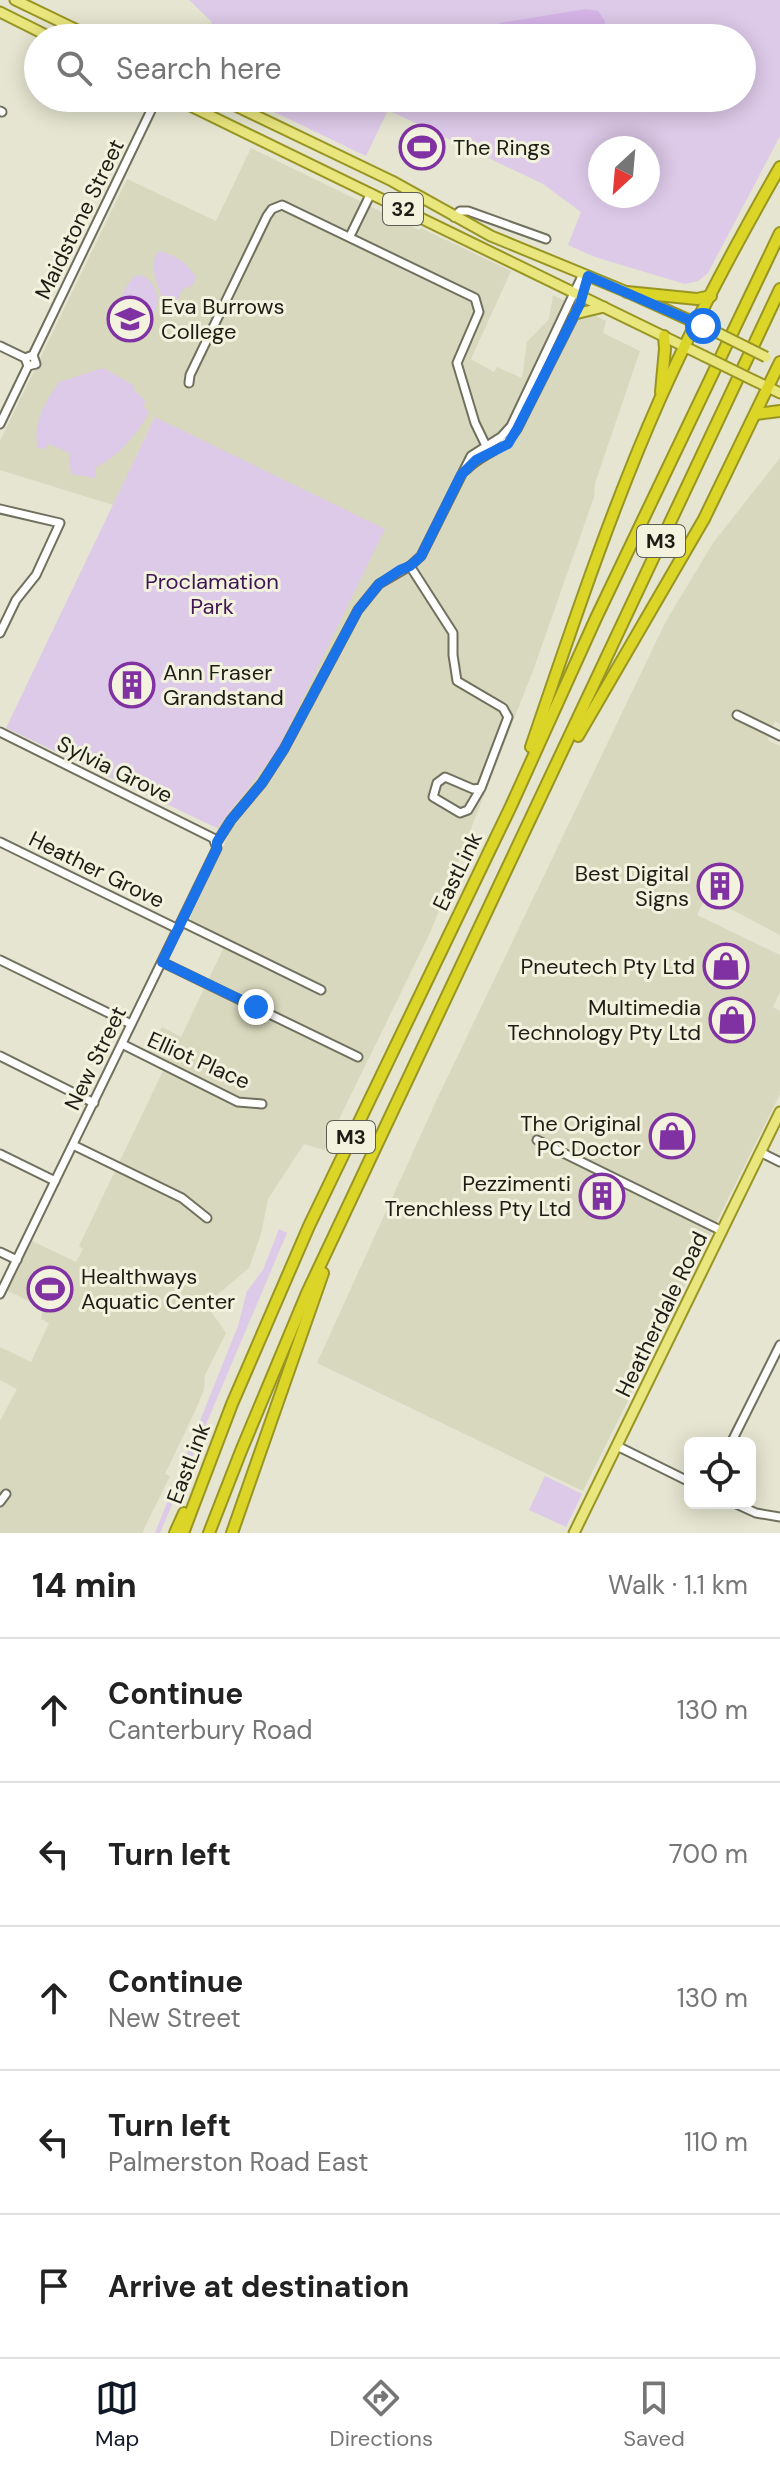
<!DOCTYPE html>
<html lang="en">
<head>
<meta charset="utf-8">
<style>
  :root { --surface:#fff; --page:#f2f2f2; --text:#222; --muted:#767676; --line:#e0e0e0; --accent:#111827 }
  body { margin:0; font-family:"DM Sans",sans-serif; background:var(--page); color:var(--text) }
  .controls { position:absolute; right:24px; bottom:24px; display:grid; overflow:hidden; border-radius:12px; box-shadow:0 4px 20px #0003 }
  .controls button { width:72px; height:72px; display:grid; place-items:center; padding:0; border:0; border-bottom:2px solid var(--line); background:var(--surface); color:var(--text); font:40px sans-serif }
  .compass { position:absolute; left:588px; top:136px; width:72px; height:72px; border-radius:50%; background:var(--surface); box-shadow:0 4px 20px #0003; rotate:206deg }
  .stop { position:absolute; width:24px; height:24px; margin:-18px; border:6px solid #1a73e8; border-radius:50%; background:#fff }
  .stop.end { background:#1a73e8; border-color:#fff; box-shadow:0 2px 8px #0008 }
  .list { margin:0; padding:0; list-style:none }
  h2 { display:flex; justify-content:space-between; align-items:center; height:104px; margin:0; padding:0 32px; font-size:34px }
  h2 small { font-size:26px; font-weight:400; color:var(--muted) }
  .list li { display:grid; grid-template-columns:52px 1fr auto; gap:24px; align-items:center; box-sizing:border-box; height:144px; padding:0 32px; border-top:2px solid var(--line) }
  .list b { display:block; font-size:30px; white-space:nowrap }
  .list p { margin:0; font-size:26px; white-space:nowrap; color:var(--muted) }
  .list em { font-size:26px; font-style:normal; color:var(--muted) }
  .icon { flex:none; width:44px; height:44px; fill:none; stroke:currentColor; stroke-width:2; stroke-linecap:round; stroke-linejoin:round }
  .map { position:relative; flex:none; width:780px; height:1533px; overflow:hidden }
  .search { position:absolute; background:var(--surface); box-shadow:0 4px 20px #0003; left:24px; right:24px; top:24px; height:88px; display:flex; align-items:center; gap:20px; box-sizing:border-box; padding:0 28px; border-radius:44px; color:var(--muted); font-size:30px }
  .sheet { height:824px; background:var(--surface) }
  nav { display:flex; justify-content:space-around; align-items:center; box-sizing:border-box; height:112px; border-top:2px solid var(--line); background:var(--surface); font-size:22px; color:var(--muted) }
  nav a { display:grid; justify-items:center; gap:4px }
  nav .on { color:var(--accent) }
  .map>svg:first-child { display:block }
  .built { fill:#d8d8be }
  .green { fill:#ddc9e8; fill-rule:evenodd }
  .water { fill:#d5b4e7 }
  .lines { fill:none; stroke-linecap:round; stroke-linejoin:round }
  .minor-casing { stroke:#70705e; stroke-width:11 }
  .major-casing { stroke:#989522; stroke-width:13 }
  .highway-casing { stroke:#989522; stroke-width:14 }
  .minor { stroke:#fff; stroke-width:7 }
  .major { stroke:#e9e67e; stroke-width:9 }
  .highway { stroke:#dbd528; stroke-width:10 }
  .major-bridge-casing { stroke:#989522; stroke-width:13; stroke-linecap:butt }
  .major-bridge { stroke:#e9e67e; stroke-width:9 }
  .route { stroke:#1a73e8; stroke-width:10 }
  .labels { text-anchor:middle; stroke-width:6; stroke-linejoin:round; paint-order:stroke }
  .shield { fill:#f2f2de; stroke:#5d5d52; stroke-width:2 }
  .shield-label { font-size:20px; font-weight:bold; fill:#1d1d16 }
  .poi-label { font-size:22px; fill:#1d1d16; stroke:#f2f2de; text-anchor:end }
  .street-label { font-size:22px; fill:#1d1d16; stroke:#f2f2de }
  .park-label { font-size:22px; fill:#3f1552; stroke:#f2f2de }
</style>
</head>
<body>
<div class="map">
<svg width="780" height="1533" viewBox="0 0 780 1533">
  <rect width="100%" height="100%" fill="#e5e5d1"/>
  <g class="built">
    <polygon points="251,148 419,230 421,228 511,271 471,359 494,372 497,367 522,378 527,342 549,319 553,295 606,321 603,333 640,351 595,483 594,497 534,668 430,933 324,1150 304,1144 268,1199 261,1234 249,1268 206,1304 226,1333 205,1375 204,1389 196,1409 165,1474 170,1476 142,1533 0,1533 0,1421 17,1389 0,1380 0,1347 31,1362 49,1323 41,1319 43,1308 6,1290 30,1240 76,1262 83,1249 79,1246 163,1071 143,1060 162,1027 181,1037 224,947 193,924 190,917 228,836 217,828 277,751 155,417 113,505 0,470 0,441 127,179 216,221"/>
    <polygon points="780,458 780,724 775,721 768,740 780,746 780,935 706,896 697,915 780,955 780,992 773,1007 780,1011 780,1094 583,1491 317,1363 438,1097 666,621 713,543"/>
  </g>
  <g class="green">
    <path d="M189,0h591v136l-72,137 -10,8 -13,3 -90,-27 -27,-12 13,-33 -38,-28 -155,-74 -22,46 -121,-58h497v-60h-539l9,-16zM600,148h48v48h-48z"/>
    <path d="M159,251c16,4 28,12 37,26l-3,8 -10,4 -12,22c-10,-11 -26,-50 -12,-60z"/>
    <path d="M136,275c23,-2 30,42 8,41 -6,0 -15,-4 -20,-6 -7,-12 3,-26 12,-35z"/>
    <path d="M103,368l30,17 1,5 11,10 -1,7 5,6c-13,22 -30,43 -53,54v11l-25,-4 -2,-21 -20,-9 -5,5 -6,-1c-6,-25 7,-46 21,-66z"/>
    <polygon points="155,417 385,529 277,751 217,828 6,728"/>
    <polygon points="279,1229 287,1233 160,1533 155,1533 238,1326 247,1291 263,1270"/>
    <polygon points="545,1476 582,1494 566,1527 529,1510"/>
  </g>
  <polygon class="water" points="586,9 598,11 605,21 603,38 486,38 500,23"/>
  <g class="lines">
    <g class="minor-casing">
      <g id="minor">
        <polyline points="0,111 2,112"/>
        <polyline points="454,217 460,211 468,211 546,239"/>
        <polyline points="350,236 371,193"/>
        <polyline points="0,346 25,358 33,355 36,364 28,366 25,358"/>
        <polyline points="33,355 157,98"/>
        <polyline points="189,383 190,375 267,216 272,209 282,205 475,298 479,312 457,363 475,423 489,452"/>
        <polyline points="0,424 28,366"/>
        <path d="M466,470c18,-18 36,-18 51,-41l58,-115 13,-38"/>
        <polyline points="0,509 60,523 36,575 16,600 0,633"/>
        <polyline points="410,566 453,633 453,655 457,681 503,708 508,717 481,788 468,810 460,813 433,797 437,783 445,777 473,789 481,788"/>
        <polyline points="737,715 780,736"/>
        <polyline points="0,732 213,838 217,848 0,1294"/>
        <polyline points="0,842 178,929"/>
        <polyline points="217,842 231,820 262,783 284,749 358,610 379,584 410,566 421,556 471,456 501,437 511,426 583,274"/>
        <polyline points="182,922 321,990"/>
        <polyline points="0,960 131,1024"/>
        <polyline points="162,962 358,1057"/>
        <polyline points="122,1044 238,1102 262,1104"/>
        <polyline points="0,1056 94,1103"/>
        <polyline points="537,1140 722,1231"/>
        <polyline points="73,1145 182,1198 207,1218"/>
        <polyline points="760,1152 780,1162"/>
        <polyline points="0,1154 55,1181"/>
        <polyline points="0,1252 17,1260"/>
        <polyline points="731,1443 780,1345"/>
        <polyline points="617,1446 690,1482"/>
        <polyline points="0,1502 6,1494"/>
        <polyline points="734,1503 756,1513 780,1517"/>
      </g>
    </g>
    <g class="major-casing">
      <g id="major">
        <polyline points="15,0 94,38"/>
        <polyline points="0,12 52,38"/>
        <polyline points="174,98 704,356"/>
        <polyline points="219,98 392,181 491,236 627,292 716,332"/>
        <polyline points="575,314 604,307"/>
        <polyline points="755,381 780,393"/>
        <polyline points="574,1533 780,1112"/>
      </g>
    </g>
    <g class="highway-casing">
      <g id="highway">
        <polyline points="627,292 697,299 711,296"/>
        <polyline points="661,392 665,349 664,336"/>
        <polyline points="756,414 780,411"/>
        <polyline points="578,736 704,519 780,362"/>
        <path d="M531,747c40,-117 79,-235 129,-348 35,-79 77,-157 120,-232"/>
        <polyline points="175,1533 184,1513"/>
        <polyline points="183,1533 232,1404 309,1226 511,806 596,618 780,233"/>
        <polyline points="209,1533 241,1451 307,1293 780,289"/>
        <polyline points="232,1533 323,1273"/>
      </g>
    </g>
    <use href="#minor" class="minor"/>
    <use href="#major" class="major"/>
    <use href="#highway" class="highway"/>
    <g class="major-bridge-casing">
      <g id="major-bridge">
        <polyline points="716,332 766,357"/>
        <polyline points="704,356 755,381"/>
      </g>
    </g>
    <use href="#major-bridge" class="major-bridge"/>
  </g>
  <g class="lines">
    <polyline class="route" points="256,1007 162,962 217,848 217,842 231,820 262,783 284,749 358,610 379,584 400,570 410,566 421,556 461,475 476,460 508,444 517,429 580,304 588,276 703,326"/>
  </g>
  <defs>
    <g id="stadium-ring" transform="scale(2.3)"><circle r="9.5" fill="#f2f2de" stroke="#8032a2" stroke-width="1.5"/><path d="M0-5a6.5 5 0 1 0 0 10a6.5 5 0 1 0 0-10ZM-3.5-1.8h7v3.6h-7Z" fill="#8032a2"/></g>
    <g id="university-ring" transform="scale(2.3)"><circle r="9.5" fill="#f2f2de" stroke="#8032a2" stroke-width="1.5"/><path d="M0-5L7-2L0 1L-7-2ZM-4 1L0 2.5L4 1V4Q0 6-4 4Z" fill="#8032a2"/></g>
    <g id="building-ring" transform="scale(2.3)"><circle r="9.5" fill="#f2f2de" stroke="#8032a2" stroke-width="1.5"/><path d="M-4-6H4V6H1V3H-1V6H-4ZM-2.5-4.3h1.7v1.8h-1.7ZM.8-4.3h1.7v1.8H.8ZM-2.5-1h1.7V.8h-1.7ZM.8-1h1.7V.8H.8Z" fill="#8032a2"/></g>
    <g id="shop-ring" transform="scale(2.3)"><circle r="9.5" fill="#f2f2de" stroke="#8032a2" stroke-width="1.5"/><path d="M-5-2.5h2.3a2.7 3.5 0 0 1 5.4 0H5L5.5 6h-11ZM-1.5-2.5h3a1.5 2.3 0 0 0-3 0Z" fill="#8032a2"/></g>
  </defs>
  <g fill-rule="evenodd">
    <use href="#stadium-ring" x="422" y="147"/>
    <use href="#university-ring" x="130" y="319"/>
    <use href="#building-ring" x="132" y="685"/>
    <use href="#building-ring" x="720" y="886"/>
    <use href="#shop-ring" x="726" y="966"/>
    <use href="#shop-ring" x="732" y="1020"/>
    <use href="#shop-ring" x="672" y="1136"/>
    <use href="#building-ring" x="602" y="1196"/>
    <use href="#stadium-ring" x="50" y="1289"/>
  </g>
  <g class="labels">
    <g class="shield">
      <rect x="383" y="193" width="40" height="32" rx="6"/>
      <rect x="637" y="525" width="48" height="32" rx="6"/>
      <rect x="327" y="1121" width="48" height="32" rx="6"/>
    </g>
    <g class="shield-label">
      <text x="403" y="216">32</text>
      <text x="661" y="548">M3</text>
      <text x="351" y="1144">M3</text>
    </g>
    <g class="poi-label">
      <text x="453" y="155" text-anchor="start">The Rings</text>
      <text x="161" y="314" text-anchor="start">Eva Burrows<tspan x="161" dy="25">College</tspan></text>
      <text x="163" y="680" text-anchor="start">Ann Fraser<tspan x="163" dy="25">Grandstand</tspan></text>
      <text x="689" y="881">Best Digital<tspan x="689" dy="25">Signs</tspan></text>
      <text x="695" y="974">Pneutech Pty Ltd</text>
      <text x="701" y="1015">Multimedia<tspan x="701" dy="25">Technology Pty Ltd</tspan></text>
      <text x="641" y="1131">The Original<tspan x="641" dy="25">PC Doctor</tspan></text>
      <text x="571" y="1191">Pezzimenti<tspan x="571" dy="25">Trenchless Pty Ltd</tspan></text>
      <text x="81" y="1284" text-anchor="start">Healthways<tspan x="81" dy="25">Aquatic Center</tspan></text>
    </g>
    <g class="street-label">
      <text transform="translate(79 219) rotate(-64)" y="8">Maidstone Street</text>
      <text transform="translate(115 769) rotate(26)" y="8">Sylvia Grove</text>
      <text transform="translate(97 869) rotate(26)" y="8">Heather Grove</text>
      <text transform="translate(457 871) rotate(-64)" y="8">EastLink</text>
      <text transform="translate(95 1058) rotate(-64)" y="8">New Street</text>
      <text transform="translate(199 1060) rotate(24)" y="8">Elliot Place</text>
      <text transform="translate(661 1314) rotate(-64)" y="8">Heatherdale Road</text>
      <text transform="translate(188 1463) rotate(-69)" y="8">EastLink</text>
    </g>
    <g class="park-label">
      <text x="212" y="589">Proclamation<tspan x="212" dy="25">Park</tspan></text>
    </g>
  </g>
</svg>
<div class="controls">
<button><svg class="icon" aria-label="locate" viewBox="0 0 24 24"><circle cx="12" cy="12" r="6"/><path d="M12 2v4M12 18v4M2 12h4M18 12h4"/></svg></button>
</div>
<svg class="compass" viewBox="-18 -18 36 36"><path d="M0-13l5 13h-10z" fill="#e53935"/><path d="M0 13l5-13h-10z" fill="#767676"/></svg>
<div class="stop" style="left:703px;top:326px"></div>
<div class="stop end" style="left:256px;top:1007px"></div>
<div class="search"><svg class="icon" aria-label="search" viewBox="0 0 24 24"><circle cx="10" cy="10" r="6"/><path d="M15 15l6 6"/></svg>Search here</div>
</div>
<section class="sheet">
<h2>14 min<small>Walk · 1.1 km</small></h2>
<ul class="list">
<li><svg class="icon" aria-label="ahead" viewBox="0 0 24 24"><path d="M12 20V5M6 11l6-6 6 6"/></svg><div><b>Continue</b><p>Canterbury Road</p></div><em>130 m</em></li>
<li><svg class="icon" aria-label="left" viewBox="0 0 24 24"><path d="M17 20v-9H6M10 6l-5 5 5 5"/></svg><div><b>Turn left</b></div><em>700 m</em></li>
<li><svg class="icon" aria-label="ahead" viewBox="0 0 24 24"><path d="M12 20V5M6 11l6-6 6 6"/></svg><div><b>Continue</b><p>New Street</p></div><em>130 m</em></li>
<li><svg class="icon" aria-label="left" viewBox="0 0 24 24"><path d="M17 20v-9H6M10 6l-5 5 5 5"/></svg><div><b>Turn left</b><p>Palmerston Road East</p></div><em>110 m</em></li>
<li><svg class="icon" aria-label="arrive" viewBox="0 0 24 24"><path d="M6 21V4h12l-3 4 3 4H6"/></svg><div><b>Arrive at destination</b></div></li>
</ul>
</section>
<nav>
<a class="on"><svg class="icon" aria-label="map" viewBox="0 0 24 24"><path d="M3 6l6-2 6 2 6-2v14l-6 2-6-2-6 2zM9 4v14M15 6v14"/></svg>Map</a>
<a><svg class="icon" aria-label="directions" viewBox="0 0 24 24"><path d="M12 3l9 9-9 9-9-9zM9 14v-3h6M13 9l2 2-2 2"/></svg>Directions</a>
<a><svg class="icon" aria-label="saved" viewBox="0 0 24 24"><path d="M7 4h10v16l-5-4-5 4z"/></svg>Saved</a>
</nav>
</body>
</html>
